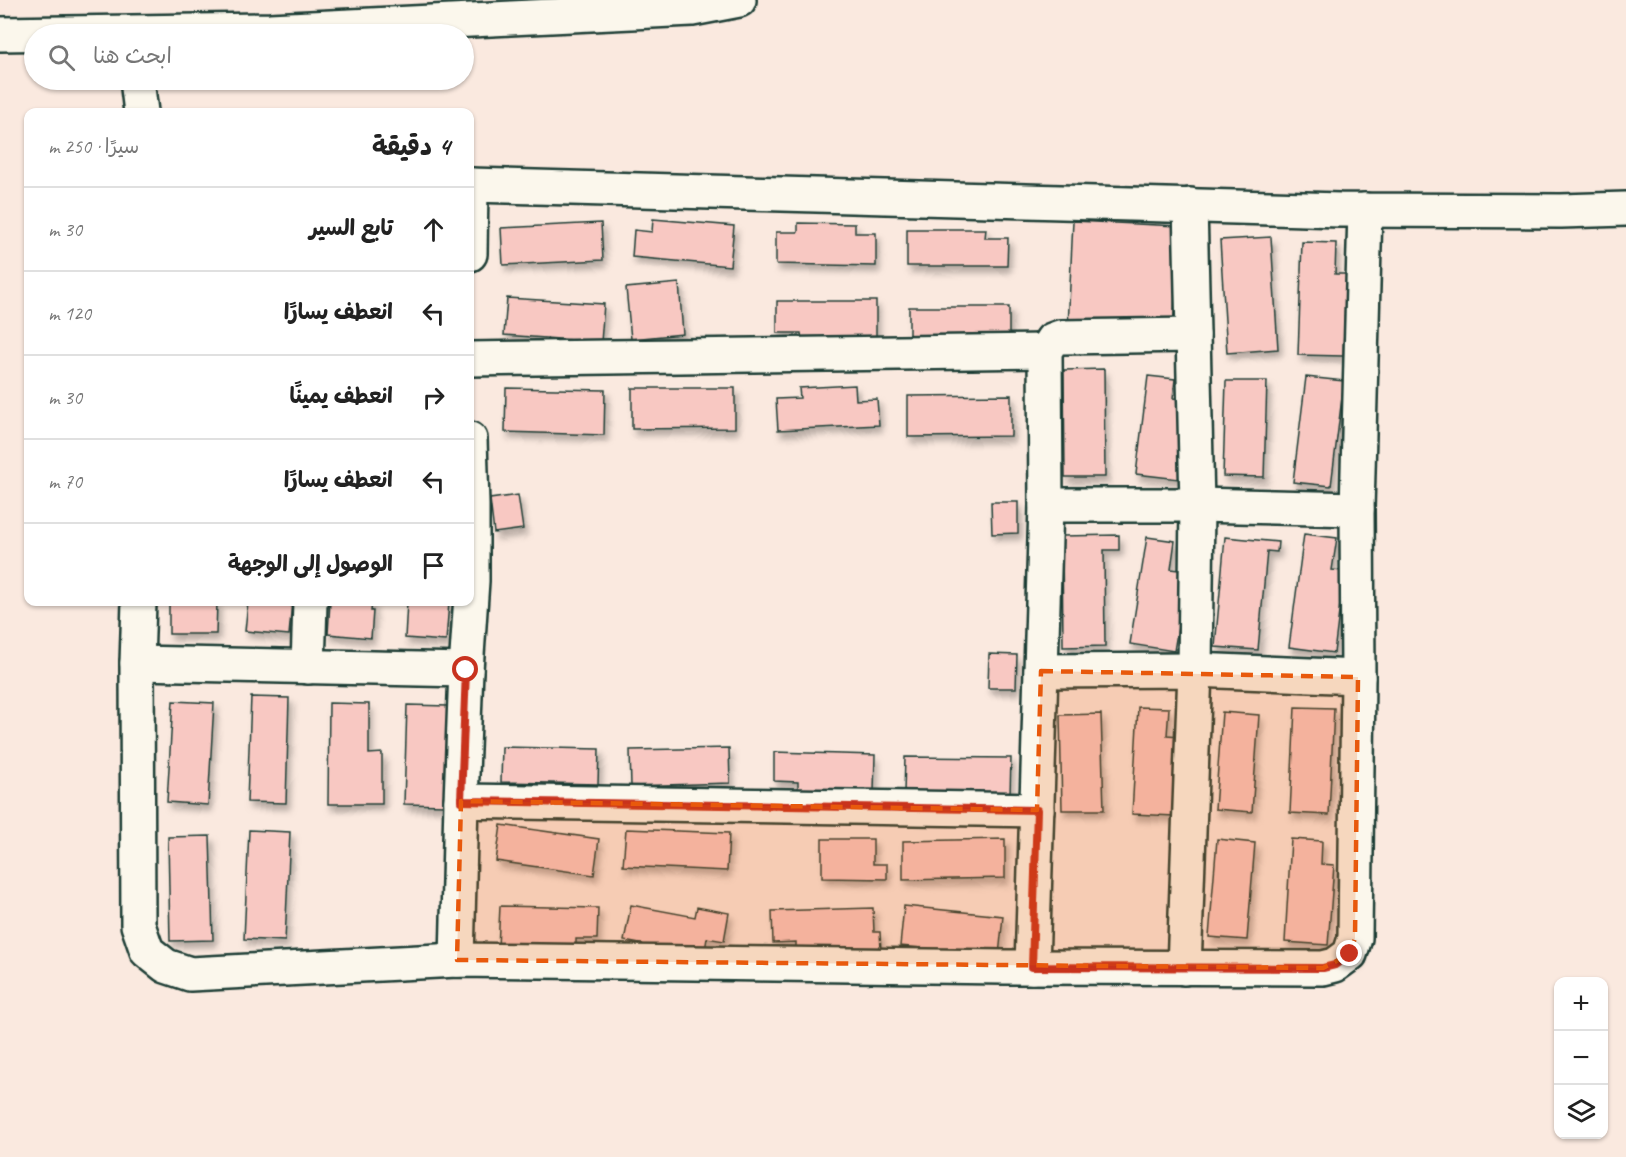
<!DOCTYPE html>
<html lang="ar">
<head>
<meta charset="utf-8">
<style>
  :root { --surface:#fff; --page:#f2f2f2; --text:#222; --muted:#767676; --line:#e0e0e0 }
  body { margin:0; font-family:Caveat,"Playpen Sans Arabic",sans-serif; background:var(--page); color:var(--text); direction:rtl }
  .controls { position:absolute; right:18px; bottom:18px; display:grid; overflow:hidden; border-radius:12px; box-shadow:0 2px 4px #0004 }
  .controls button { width:54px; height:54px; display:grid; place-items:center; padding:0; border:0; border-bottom:2px solid var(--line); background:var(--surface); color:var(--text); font:30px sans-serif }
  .stop { position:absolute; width:18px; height:18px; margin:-14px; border:4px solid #c8321e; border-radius:50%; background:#fff }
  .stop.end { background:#c8321e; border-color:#fff; box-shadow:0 2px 6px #0008 }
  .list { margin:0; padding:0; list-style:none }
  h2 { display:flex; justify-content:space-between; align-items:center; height:78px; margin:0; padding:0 24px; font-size:26px }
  h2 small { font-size:20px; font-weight:400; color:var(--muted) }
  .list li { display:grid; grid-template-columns:39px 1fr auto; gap:18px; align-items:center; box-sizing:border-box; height:84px; padding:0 24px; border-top:2px solid var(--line) }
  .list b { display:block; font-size:22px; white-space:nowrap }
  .list em { font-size:20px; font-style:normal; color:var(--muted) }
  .icon { flex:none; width:33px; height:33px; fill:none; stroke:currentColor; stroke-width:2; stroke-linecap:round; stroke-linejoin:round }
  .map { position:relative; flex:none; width:1626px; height:1157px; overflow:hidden; direction:ltr }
  .search { position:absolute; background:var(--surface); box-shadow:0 2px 4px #0004; left:24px; top:24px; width:450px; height:66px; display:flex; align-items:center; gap:15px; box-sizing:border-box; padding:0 21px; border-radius:33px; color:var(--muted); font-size:22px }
  .panel { position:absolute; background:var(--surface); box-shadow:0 2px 4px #0004; left:24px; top:108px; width:450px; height:498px; border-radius:12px; direction:rtl }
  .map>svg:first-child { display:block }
  .building { fill:#f8c8c2; stroke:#1f3d34; stroke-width:1.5; filter:url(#shadow) }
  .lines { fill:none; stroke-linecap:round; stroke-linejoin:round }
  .minor-casing { stroke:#1f3d34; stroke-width:38 }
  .major-casing { stroke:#1f3d34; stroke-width:38 }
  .minor { stroke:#fbf7ec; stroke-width:33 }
  .major { stroke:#fbf7ec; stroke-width:33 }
  .route { stroke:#c8321e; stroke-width:8 }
  .marked { fill:#e8590c; fill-opacity:0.2; stroke:#e8590c; stroke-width:4.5; stroke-dasharray:12 8; stroke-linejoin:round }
</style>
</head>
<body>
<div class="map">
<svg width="1626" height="1157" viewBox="0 0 1626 1157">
  <defs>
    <filter id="shadow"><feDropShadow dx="3.5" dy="6" stdDeviation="3" flood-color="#0004"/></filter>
  </defs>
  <rect width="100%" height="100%" fill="#fae9df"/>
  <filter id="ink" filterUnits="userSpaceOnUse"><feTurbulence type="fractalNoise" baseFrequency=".0167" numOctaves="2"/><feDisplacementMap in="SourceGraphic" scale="12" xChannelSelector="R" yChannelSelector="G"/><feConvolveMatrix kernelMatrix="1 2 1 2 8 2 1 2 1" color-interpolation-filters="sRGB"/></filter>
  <g filter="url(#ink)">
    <g class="building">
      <polygon points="653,219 734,226 730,266 632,257 634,230 652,232"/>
      <polygon points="1073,221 1178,226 1173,333 1068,328"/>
      <polygon points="601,223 603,260 503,265 501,228"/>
      <polygon points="798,223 855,224 855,233 876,233 876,266 776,264 776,232 798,232"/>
      <polygon points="907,229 986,229 985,238 1008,238 1007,266 907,266"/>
      <polygon points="1271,237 1278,349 1227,353 1220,240"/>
      <polygon points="1302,242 1336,243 1335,274 1346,274 1343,356 1298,355"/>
      <polygon points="679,283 683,334 631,339 626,288"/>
      <polygon points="507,298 604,304 601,342 504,335"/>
      <polygon points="777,301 876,301 876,340 802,340 801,333 777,333"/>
      <polygon points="909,307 1009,307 1009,345 932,345 931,336 909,336"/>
      <polygon points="1104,369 1105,477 1065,477 1064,370"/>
      <polygon points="1148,376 1175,379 1173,398 1188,400 1179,479 1136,474"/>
      <polygon points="1306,377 1344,381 1331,486 1293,482"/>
      <polygon points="1226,381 1267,381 1264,477 1223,476"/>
      <polygon points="855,385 856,400 877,399 879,425 778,430 776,399 800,398 799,388"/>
      <polygon points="506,388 605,390 604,435 505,432"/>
      <polygon points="632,388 735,388 735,428 632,429"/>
      <polygon points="1011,395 1011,436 908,437 908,396"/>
      <polygon points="518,495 523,529 494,533 490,499"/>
      <polygon points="991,502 1018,502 1018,533 992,534"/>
      <polygon points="1304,534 1337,538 1332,570 1344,571 1334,653 1289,647"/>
      <polygon points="1119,535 1119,550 1104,550 1105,646 1063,647 1062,536"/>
      <polygon points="1147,537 1175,541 1171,569 1187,571 1174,651 1130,644"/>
      <polygon points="1225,537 1278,542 1277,552 1267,551 1258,650 1215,647"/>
      <polygon points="169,602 217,602 216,634 169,634"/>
      <polygon points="248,602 292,602 289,635 245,631"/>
      <polygon points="330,602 372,602 371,611 373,611 371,638 328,634"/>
      <polygon points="407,602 449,602 446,641 405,638"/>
      <polygon points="989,654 1017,655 1016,688 988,688"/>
      <polygon points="251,697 289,698 286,803 247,802"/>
      <polygon points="173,701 214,703 208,805 167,802"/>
      <polygon points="329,703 369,704 369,754 382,753 382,804 328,804"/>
      <polygon points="407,705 448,706 445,805 404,804"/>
      <polygon points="1138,707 1169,708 1167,735 1180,736 1175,816 1132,814"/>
      <polygon points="1295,707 1334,708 1329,815 1290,813"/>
      <polygon points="1222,712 1259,715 1252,812 1215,809"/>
      <polygon points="1101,714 1104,810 1062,810 1060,715"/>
      <polygon points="502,747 599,749 598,784 501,782"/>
      <polygon points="729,748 730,783 631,786 630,750"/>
      <polygon points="774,752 875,755 874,791 798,789 798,782 774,781"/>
      <polygon points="905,757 1011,758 1010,794 904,793"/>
      <polygon points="501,825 599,839 594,875 496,861"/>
      <polygon points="626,829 729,833 727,871 623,866"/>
      <polygon points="249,830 290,832 285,941 244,939"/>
      <polygon points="210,836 213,940 170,941 168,837"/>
      <polygon points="822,839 873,839 873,864 887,864 887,879 822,878"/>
      <polygon points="1005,839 1005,878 903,880 903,841"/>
      <polygon points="1217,839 1255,843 1247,940 1209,937"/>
      <polygon points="1291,839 1322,841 1321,864 1334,865 1328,945 1285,942"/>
      <polygon points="631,905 695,917 697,907 729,913 724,941 707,938 704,956 624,941"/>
      <polygon points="500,906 598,908 597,939 576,939 576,949 498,948"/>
      <polygon points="904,906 1003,916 999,955 900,946"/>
      <polygon points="873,908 874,932 880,932 881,950 796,952 796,942 773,943 772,911"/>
    </g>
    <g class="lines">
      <g class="minor-casing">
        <g id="minor">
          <polyline points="137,80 141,112"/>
          <polyline points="470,185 1340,210 1561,211 1626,209"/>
          <polyline points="470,254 471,185"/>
          <polyline points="470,359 1045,351"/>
          <polyline points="1046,505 1197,505 1357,509"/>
          <polyline points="139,602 137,663 138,925 147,951 166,966 190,974 457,960 1005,967 1323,968 1335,965 1350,954 1355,938 1358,677 1357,509 1365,210"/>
          <polyline points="137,663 466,670 472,581 472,505 470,439"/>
          <polyline points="308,667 310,602"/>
          <polyline points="1041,671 1195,670 1358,677"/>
          <polyline points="461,801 466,670"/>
          <polyline points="457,960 461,801 1037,810"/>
          <polyline points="1032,967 1046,505 1045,351 1052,340 1060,337 1193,335"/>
          <polyline points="1184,968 1195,670 1197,505 1190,205"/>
        </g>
      </g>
      <g class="major-casing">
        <polyline id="major" points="0,34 270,30 692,9 739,0"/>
      </g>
      <use href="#minor" class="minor"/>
      <use href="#major" class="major"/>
    </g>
  </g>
  <g class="lines" filter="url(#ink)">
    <polyline class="route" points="466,670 461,801 1037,810 1032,967 1323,968 1335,965 1350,954"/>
  </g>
  <path class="marked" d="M1041,671l317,6 -3,261 -5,16 -27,14 -866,-8 4,-159 576,9z"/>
</svg>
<div class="controls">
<button>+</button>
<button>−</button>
<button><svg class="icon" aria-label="layers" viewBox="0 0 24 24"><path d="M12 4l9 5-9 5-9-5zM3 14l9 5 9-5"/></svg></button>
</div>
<div class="stop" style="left:466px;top:670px"></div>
<div class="stop end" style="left:1350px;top:954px"></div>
<div class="search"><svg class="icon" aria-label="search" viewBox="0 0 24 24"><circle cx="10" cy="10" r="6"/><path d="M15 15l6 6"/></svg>ابحث هنا</div>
<section class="panel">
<h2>4 دقيقة<small>سيرًا · 250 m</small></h2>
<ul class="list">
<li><svg class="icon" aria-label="ahead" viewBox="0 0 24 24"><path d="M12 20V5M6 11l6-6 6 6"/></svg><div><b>تابع السير</b></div><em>30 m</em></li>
<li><svg class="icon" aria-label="left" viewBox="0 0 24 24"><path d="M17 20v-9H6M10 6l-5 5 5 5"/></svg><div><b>انعطف يسارًا</b></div><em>120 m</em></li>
<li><svg class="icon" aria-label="right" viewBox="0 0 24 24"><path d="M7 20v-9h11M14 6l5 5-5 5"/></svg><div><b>انعطف يمينًا</b></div><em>30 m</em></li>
<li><svg class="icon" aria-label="left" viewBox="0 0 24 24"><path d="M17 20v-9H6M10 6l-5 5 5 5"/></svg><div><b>انعطف يسارًا</b></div><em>70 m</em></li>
<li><svg class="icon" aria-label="arrive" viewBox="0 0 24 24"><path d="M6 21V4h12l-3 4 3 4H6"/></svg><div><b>الوصول إلى الوجهة</b></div></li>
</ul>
</section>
</div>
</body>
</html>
